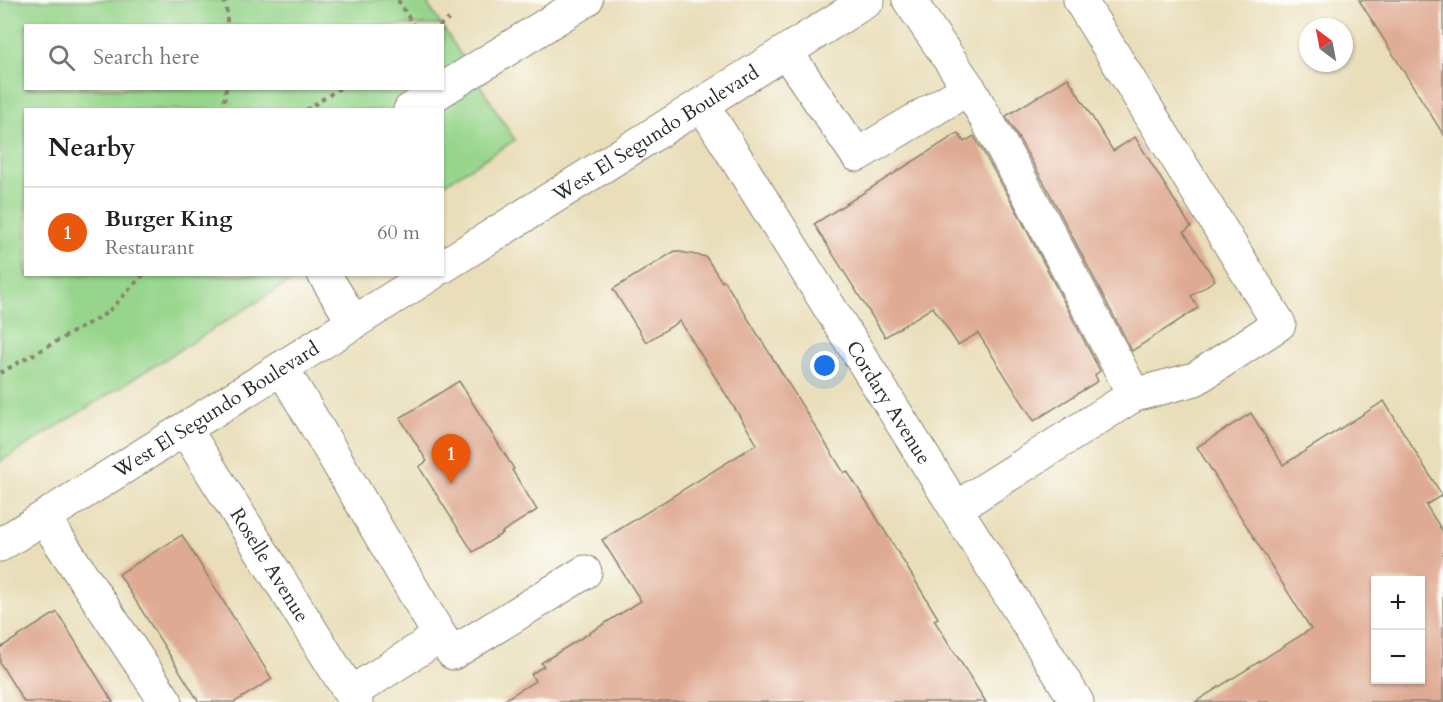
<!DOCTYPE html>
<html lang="en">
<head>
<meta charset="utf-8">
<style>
  :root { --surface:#fff; --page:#f2f2f2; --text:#202124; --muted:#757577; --line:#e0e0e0; --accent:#ea580c }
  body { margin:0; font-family:Cardo,serif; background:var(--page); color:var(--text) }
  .controls { position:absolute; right:18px; bottom:18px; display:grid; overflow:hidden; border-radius:0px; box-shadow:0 2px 4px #0004 }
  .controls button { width:54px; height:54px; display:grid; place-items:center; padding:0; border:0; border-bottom:2px solid var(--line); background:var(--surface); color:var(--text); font:30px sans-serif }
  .compass { position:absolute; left:1299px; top:18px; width:54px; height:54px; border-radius:50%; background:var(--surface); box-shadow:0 2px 4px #0004; rotate:328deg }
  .you { position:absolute; left:825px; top:366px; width:21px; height:21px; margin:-15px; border:4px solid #fff; border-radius:50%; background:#1a73e8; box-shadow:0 0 0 9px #1a73e833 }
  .badge { display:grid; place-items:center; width:39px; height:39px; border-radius:50%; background:var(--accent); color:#fff; font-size:20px; font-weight:700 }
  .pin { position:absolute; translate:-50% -50px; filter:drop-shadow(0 2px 3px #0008) }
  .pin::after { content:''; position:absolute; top:32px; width:21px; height:18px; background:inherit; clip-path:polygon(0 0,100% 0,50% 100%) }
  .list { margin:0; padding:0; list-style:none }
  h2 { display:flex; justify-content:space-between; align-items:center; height:78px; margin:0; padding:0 24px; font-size:26px }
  h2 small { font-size:20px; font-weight:400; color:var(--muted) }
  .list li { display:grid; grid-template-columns:39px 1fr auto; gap:18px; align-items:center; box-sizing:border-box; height:90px; padding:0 24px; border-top:2px solid var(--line) }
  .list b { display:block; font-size:22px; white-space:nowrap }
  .list p { margin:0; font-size:20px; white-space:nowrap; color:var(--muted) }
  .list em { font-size:20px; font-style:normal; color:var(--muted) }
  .icon { flex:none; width:33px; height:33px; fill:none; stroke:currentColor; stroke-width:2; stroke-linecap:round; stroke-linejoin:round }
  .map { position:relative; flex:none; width:1443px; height:702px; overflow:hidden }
  .search { position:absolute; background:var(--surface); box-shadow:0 2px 4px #0004; left:24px; top:24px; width:420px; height:66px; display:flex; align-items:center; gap:15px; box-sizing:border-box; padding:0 21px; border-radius:0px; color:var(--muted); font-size:22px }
  .panel { position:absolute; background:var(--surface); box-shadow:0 2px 4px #0004; left:24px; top:108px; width:420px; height:168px; border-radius:0px }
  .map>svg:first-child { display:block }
  .green { fill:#96d58b; stroke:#60805b; stroke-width:1.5 }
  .building { fill:#dfaa93; fill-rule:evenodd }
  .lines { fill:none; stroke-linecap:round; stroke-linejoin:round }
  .minor-casing { stroke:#8a8472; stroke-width:35 }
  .major-casing { stroke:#8a8472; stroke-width:35 }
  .path { stroke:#8a8472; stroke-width:4; stroke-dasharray:4.5 4.5; stroke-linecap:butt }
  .minor { stroke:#fff; stroke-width:33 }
  .major { stroke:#fff; stroke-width:33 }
  .labels { text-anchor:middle; stroke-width:4.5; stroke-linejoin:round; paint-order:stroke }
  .street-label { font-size:20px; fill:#2b2b2b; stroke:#fdfcf7 }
</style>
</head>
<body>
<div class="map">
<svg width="1443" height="702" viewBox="0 0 1443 702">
  <rect width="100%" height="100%" fill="#fdfcf7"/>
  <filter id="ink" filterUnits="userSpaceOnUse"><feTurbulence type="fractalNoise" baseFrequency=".0167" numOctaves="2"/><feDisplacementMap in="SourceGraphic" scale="12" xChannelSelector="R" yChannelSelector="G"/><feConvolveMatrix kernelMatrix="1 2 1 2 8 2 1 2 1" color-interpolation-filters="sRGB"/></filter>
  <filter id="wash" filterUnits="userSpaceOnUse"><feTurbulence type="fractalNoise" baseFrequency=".008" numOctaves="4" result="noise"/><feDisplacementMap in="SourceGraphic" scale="24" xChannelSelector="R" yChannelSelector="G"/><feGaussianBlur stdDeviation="1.35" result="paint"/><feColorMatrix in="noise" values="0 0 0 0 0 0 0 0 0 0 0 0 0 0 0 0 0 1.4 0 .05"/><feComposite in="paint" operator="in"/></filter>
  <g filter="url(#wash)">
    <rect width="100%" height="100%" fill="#e9deb9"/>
    <polygon class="green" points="0,0 425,0 441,25 26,26 26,88 442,88 443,27 515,140 443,185 442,110 26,110 26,274 300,275 0,462"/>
    <g id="blocks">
      <g class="building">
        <polygon points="1359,0 1443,0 1443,134"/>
        <polygon points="1068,78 1113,151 1135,137 1191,227 1184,232 1215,280 1191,296 1198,308 1132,351 1047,188 1006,116"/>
        <polygon points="958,133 964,142 974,136 1014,206 1100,371 1095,375 1098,381 1034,421 978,333 958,345 933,307 885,337 814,224"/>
        <polygon points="675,251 706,257 722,282 724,280 844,473 847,471 872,510 938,618 934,620 986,702 501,702 535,681 531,674 544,666 541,663 641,601 602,540 757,444 680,321 646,342 613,289"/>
        <polygon points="459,381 514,469 512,470 537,510 502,532 503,533 473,552 419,467 427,461 400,418"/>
        <path d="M1384,401l58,94 -16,10 17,27v170h-248l116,-73 -114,-182 54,-34 32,52zM1376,580h44v100h-44z"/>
        <polygon points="182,535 272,679 235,702 199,702 119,574"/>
        <polygon points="57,612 113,702 24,702 0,663 0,648"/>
      </g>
    </g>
  </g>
  <g filter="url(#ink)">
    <use href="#blocks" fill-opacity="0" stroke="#8a8472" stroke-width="1.5"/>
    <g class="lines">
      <g class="minor-casing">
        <g id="minor">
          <polyline points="1080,0 1279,324 1195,379 1134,395"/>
          <polyline points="786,52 857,155 969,88 909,0"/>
          <path id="s1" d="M702,104l375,598"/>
          <polyline points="410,110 586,0"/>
          <polyline points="324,274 354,323"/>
          <polyline points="282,368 440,636 453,653 585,572"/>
          <path id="s2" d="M185,429l171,273"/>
          <polyline points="956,508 1134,395 1030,197 969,88"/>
          <polyline points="44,518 166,702"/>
          <polyline points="351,693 440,636"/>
        </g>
      </g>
      <g class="major-casing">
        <g id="major">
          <path id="s3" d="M442,267l426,-267"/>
          <path id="s4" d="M0,545l431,-271"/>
        </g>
      </g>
      <g class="path">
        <polyline points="224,0 227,13 227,26"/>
        <polyline points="398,0 414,26"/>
        <polyline points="439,26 449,19"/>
        <polyline points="223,110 226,88"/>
        <polyline points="306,110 340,88"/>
        <polyline points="0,373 107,313 144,274"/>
      </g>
      <use href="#minor" class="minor"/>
      <use href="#major" class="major"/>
    </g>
  </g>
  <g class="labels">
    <g class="street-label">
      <text dy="7" stroke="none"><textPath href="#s3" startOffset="252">West El Segundo Boulevard</textPath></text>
      <text dy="7" stroke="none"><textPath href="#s1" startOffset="352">Cordary Avenue</textPath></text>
      <text dy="7" stroke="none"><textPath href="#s4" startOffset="255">West El Segundo Boulevard</textPath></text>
      <text dy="7" stroke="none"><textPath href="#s2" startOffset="160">Roselle Avenue</textPath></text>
    </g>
  </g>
</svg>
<div class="controls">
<button>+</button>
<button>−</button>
</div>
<svg class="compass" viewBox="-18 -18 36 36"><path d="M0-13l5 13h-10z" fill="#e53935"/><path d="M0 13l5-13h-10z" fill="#757577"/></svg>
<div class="you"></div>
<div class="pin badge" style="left:451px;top:484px">1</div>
<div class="search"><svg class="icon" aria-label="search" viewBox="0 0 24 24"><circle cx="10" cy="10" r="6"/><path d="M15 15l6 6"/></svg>Search here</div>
<section class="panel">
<h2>Nearby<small></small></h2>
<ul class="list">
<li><span class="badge">1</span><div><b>Burger King</b><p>Restaurant</p></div><em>60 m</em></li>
</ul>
</section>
</div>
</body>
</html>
